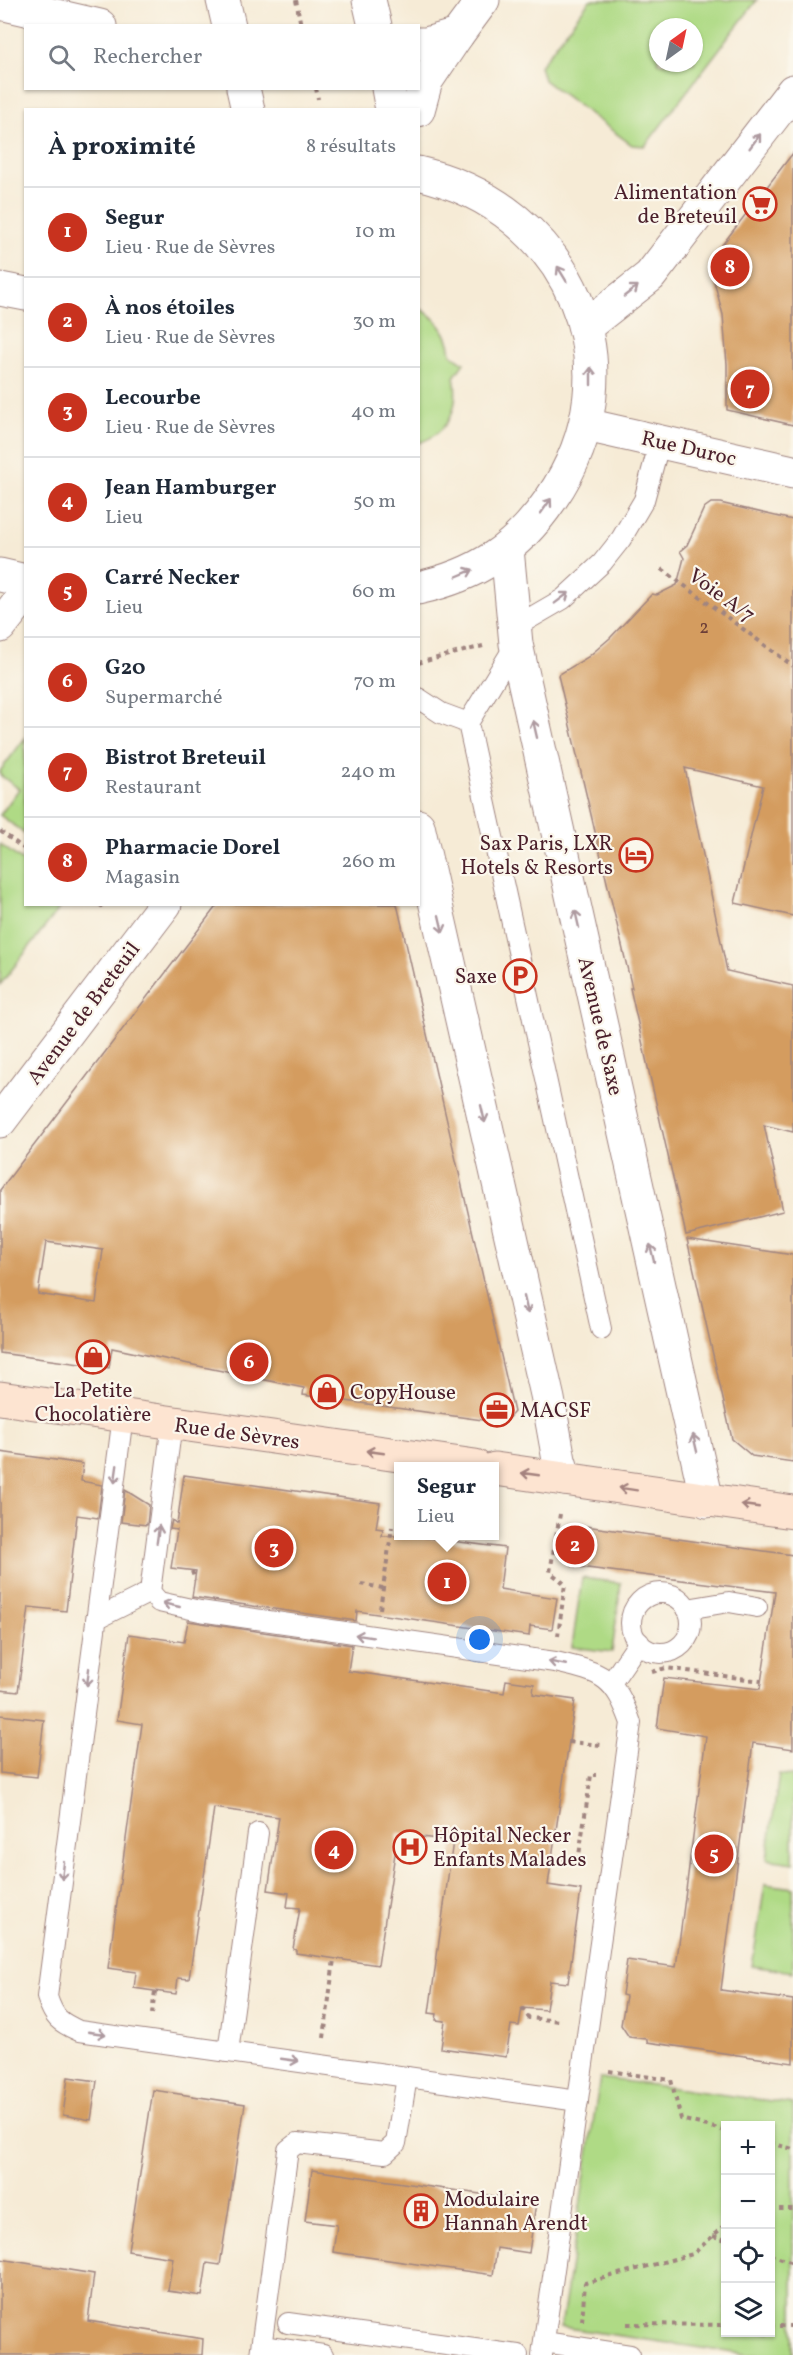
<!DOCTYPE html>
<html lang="fr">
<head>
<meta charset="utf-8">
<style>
  :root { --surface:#fff; --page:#f6f6f7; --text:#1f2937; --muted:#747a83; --line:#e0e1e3; --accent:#c8321e }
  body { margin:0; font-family:Vollkorn,serif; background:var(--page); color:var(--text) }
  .controls { position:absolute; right:18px; bottom:18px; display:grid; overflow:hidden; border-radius:0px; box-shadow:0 2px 4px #0004 }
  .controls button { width:54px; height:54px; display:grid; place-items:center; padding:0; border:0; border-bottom:2px solid var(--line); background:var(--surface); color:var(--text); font:30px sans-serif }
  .compass { position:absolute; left:649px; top:18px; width:54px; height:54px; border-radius:50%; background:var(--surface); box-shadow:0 2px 4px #0004; rotate:33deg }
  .you { position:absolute; left:480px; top:1640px; width:21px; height:21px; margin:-15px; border:4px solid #fff; border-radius:50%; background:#1a73e8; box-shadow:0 0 0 9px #1a73e833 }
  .badge { display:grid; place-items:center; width:39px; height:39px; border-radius:50%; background:var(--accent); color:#fff; font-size:20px; font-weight:700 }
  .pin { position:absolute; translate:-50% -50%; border:3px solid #fff; box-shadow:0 2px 6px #0006 }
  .popup { position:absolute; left:394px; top:1462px; width:105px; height:78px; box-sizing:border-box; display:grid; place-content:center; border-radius:0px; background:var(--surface); filter:drop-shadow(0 2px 4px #0005); font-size:20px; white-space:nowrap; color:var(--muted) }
  .popup b { font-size:22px; color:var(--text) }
  .popup::after { content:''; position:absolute; left:50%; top:100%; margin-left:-12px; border:12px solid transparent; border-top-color:var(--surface) }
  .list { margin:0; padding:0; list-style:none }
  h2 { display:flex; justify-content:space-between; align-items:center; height:78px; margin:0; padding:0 24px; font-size:26px }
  h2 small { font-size:20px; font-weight:400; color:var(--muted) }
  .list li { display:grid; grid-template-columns:39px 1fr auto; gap:18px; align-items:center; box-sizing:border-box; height:90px; padding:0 24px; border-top:2px solid var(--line) }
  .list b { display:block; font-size:22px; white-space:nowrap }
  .list p { margin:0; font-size:20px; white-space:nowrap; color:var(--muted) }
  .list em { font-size:20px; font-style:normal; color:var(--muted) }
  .icon { flex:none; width:33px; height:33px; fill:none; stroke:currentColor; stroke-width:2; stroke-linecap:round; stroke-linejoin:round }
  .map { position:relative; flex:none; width:793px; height:2355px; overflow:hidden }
  .search { position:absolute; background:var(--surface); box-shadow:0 2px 4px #0004; left:24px; top:24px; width:396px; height:66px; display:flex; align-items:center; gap:15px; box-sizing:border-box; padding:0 21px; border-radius:0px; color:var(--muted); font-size:22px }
  .panel { position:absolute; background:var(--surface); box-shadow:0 2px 4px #0004; left:24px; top:108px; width:396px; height:798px; border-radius:0px }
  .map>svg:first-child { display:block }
  .green { fill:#afda85; stroke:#7c7c58; stroke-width:1.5; fill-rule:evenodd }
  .building { fill:#d49c5e; fill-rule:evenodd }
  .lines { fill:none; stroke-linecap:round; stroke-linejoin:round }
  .service-casing { stroke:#a08580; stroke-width:22 }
  .minor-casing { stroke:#a08580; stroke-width:35 }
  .tertiary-casing { stroke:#a08580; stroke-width:35 }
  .secondary-casing { stroke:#a08580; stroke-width:35 }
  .path { stroke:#a08580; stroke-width:4; stroke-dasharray:4.5 4.5; stroke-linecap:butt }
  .service { stroke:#fff; stroke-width:20 }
  .minor { stroke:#fff; stroke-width:33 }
  .tertiary { stroke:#fff; stroke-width:33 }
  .secondary { stroke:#fde4d1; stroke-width:33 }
  .oneway { stroke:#ae9aa0 }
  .oneway2 { stroke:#a4827e }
  .labels { text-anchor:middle; stroke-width:4.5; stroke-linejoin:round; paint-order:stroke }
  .number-label { font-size:18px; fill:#6c3e38 }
  .poi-label { font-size:21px; fill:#4a1f2b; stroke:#fbf7ec; text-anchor:start }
  .street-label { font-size:21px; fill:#4a1f2b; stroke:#fbf7ec }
</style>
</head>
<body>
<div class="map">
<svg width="793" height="2355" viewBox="0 0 793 2355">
  <rect width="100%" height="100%" fill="#fbf7ec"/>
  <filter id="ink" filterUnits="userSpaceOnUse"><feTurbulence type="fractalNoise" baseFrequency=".0167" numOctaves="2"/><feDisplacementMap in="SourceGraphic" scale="12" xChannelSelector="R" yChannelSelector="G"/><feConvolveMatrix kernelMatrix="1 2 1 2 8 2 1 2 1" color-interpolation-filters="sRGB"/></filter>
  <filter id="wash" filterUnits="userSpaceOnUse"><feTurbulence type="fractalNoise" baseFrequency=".008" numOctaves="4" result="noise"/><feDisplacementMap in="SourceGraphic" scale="24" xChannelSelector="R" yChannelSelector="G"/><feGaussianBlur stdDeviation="1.35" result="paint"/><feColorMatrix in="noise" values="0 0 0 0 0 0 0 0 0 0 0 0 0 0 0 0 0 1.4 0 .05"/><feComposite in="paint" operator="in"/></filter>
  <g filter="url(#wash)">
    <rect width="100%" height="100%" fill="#f6ebd6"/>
    <g class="green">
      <path d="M590,0h167l-112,146 -13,-1 -88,-65 -4,-14zM658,27h36v36h-36z"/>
      <path d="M419,308c18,10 30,25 32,46l13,9 -10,14c6,31 -5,55 -35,66z"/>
      <polygon points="25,738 25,834 0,815 19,789 0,775 0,771"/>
      <polygon points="0,844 25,863 26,904 62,905 0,985"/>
      <polygon points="582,1578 621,1583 612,1652 572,1647"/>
      <polygon points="779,1774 793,1776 793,1863 767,1859"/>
      <polygon points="765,1884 793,1888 793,1972 752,1966"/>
      <path d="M600,2078l193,26v251h-45l-187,-28zM726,2126h44v206h-44z"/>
    </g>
    <g id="blocks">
      <g class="building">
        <polygon points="793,153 793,425 727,410 727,364 723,315 709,262"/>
        <polygon points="711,503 720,503 793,520 793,916 735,903 763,786 685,768 727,971 793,986 793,1132 764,1125 783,1211 686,1235 630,988 632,988 558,675 588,657 610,638 652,594 657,595 677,585 684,558 680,551 687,545 704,508"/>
        <path d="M218,904h179l117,508 -10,11 -201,-28 1,-7 -192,-40 -3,20 -109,-15v-163zM46,1242l57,8 -7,53 -58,-9z"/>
        <polygon points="687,1239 793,1255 793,1462 752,1456 732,1439"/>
        <polygon points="0,1452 83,1464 81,1481 102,1485 98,1518 77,1515 66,1611 29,1607 18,1692 0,1690"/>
        <polygon points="184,1475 380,1503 376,1528 383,1529 382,1536 414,1536 505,1548 500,1589 557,1598 552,1629 530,1626 529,1636 357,1611 356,1621 192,1597 196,1571 171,1568 177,1530 170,1529 172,1520 177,1524"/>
        <polygon points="125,1490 149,1505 147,1525 121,1522"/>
        <polygon points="578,1525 793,1555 793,1749 753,1743 721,1990 793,2000 793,2063 647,2042 647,2039 629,2037 621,2025 626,1996 622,1995 627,1960 676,1967 706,1736 657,1728 664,1678 760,1689 775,1592 572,1566"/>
        <polygon points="188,1621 352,1645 348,1671 504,1693 506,1680 534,1684 533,1694 575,1700 548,1885 581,1890 568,1983 550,1981 546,2010 522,2008 519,2026 511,2025 506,2057 441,2048 445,2021 436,2020 437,2014 429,2013 453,1841 398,1834 378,1965 296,1953 296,1950 293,1949 300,1908 287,1907 289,1893 268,1890 279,1817 214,1808 189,1979 178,1978 176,1994 154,1991 134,1988 136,1972 108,1968 142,1724 117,1720 129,1634 184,1642"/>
        <polygon points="0,1715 44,1720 37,1777 0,1773"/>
        <polygon points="68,2077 97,2081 91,2120 63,2115"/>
        <polygon points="153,2090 245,2104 220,2265 207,2263 202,2296 168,2291 173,2258 128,2251"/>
        <polygon points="312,2170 536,2202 529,2253 497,2248 493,2275 333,2252 337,2225 305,2221"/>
        <polygon points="0,2259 94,2274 88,2321 203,2339 202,2355 0,2355"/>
      </g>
    </g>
  </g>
  <g filter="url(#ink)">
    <use href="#blocks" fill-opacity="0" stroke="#a08580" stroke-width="1.5"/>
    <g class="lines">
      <g class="service-casing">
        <g id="service">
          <polyline points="513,628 563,599 602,563 621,539 644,500 660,441"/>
          <polyline points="516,644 468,723 601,1329"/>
          <polyline points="418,698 441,713 468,723"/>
          <path d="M123,1416l-76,581c7,21 12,25 32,34l499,70"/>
          <path d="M150,1592l9,10 41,9 355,51c47,11 59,13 76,61l-89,632"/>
          <polyline points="150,1592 172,1423"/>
          <circle cx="661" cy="1623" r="30"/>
          <polyline points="687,1609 729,1602 757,1607"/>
          <polyline points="96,1619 150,1592"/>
          <polyline points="611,1683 639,1642"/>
          <polyline points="228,2052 258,1833"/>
          <polyline points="288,2323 518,2355"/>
          <polyline points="544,2342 630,2355"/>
          <polyline points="262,2346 323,2355"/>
          <polyline points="260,2355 288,2150 297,2143 385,2153 396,2143 407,2077"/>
        </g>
      </g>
      <g class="minor-casing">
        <g id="minor">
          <polyline points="223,0 229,26"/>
          <polyline points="369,0 375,26"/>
          <polyline points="0,3 100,26"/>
          <polyline points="418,44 426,44 457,35"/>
          <polyline points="243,88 248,110"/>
          <polyline points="388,88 392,110"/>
          <polyline points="0,289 26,294"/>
          <polyline points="507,549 516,644 707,1501"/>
          <polyline points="0,575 26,581"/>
          <polyline points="418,826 548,1399 559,1460 565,1479"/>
        </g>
      </g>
      <g class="tertiary-casing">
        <g id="tertiary">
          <polyline points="418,110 426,81 457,35 483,0"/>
          <path d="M418,173c153,35 223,195 133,326 -34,50 -74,76 -133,89"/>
          <polyline points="585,327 650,276 793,91"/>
          <polyline points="586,425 793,472"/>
          <polyline points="0,626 26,593"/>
          <polyline points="0,1121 165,904"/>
        </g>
      </g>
      <g class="secondary-casing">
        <g id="secondary">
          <polyline points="0,1398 475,1466"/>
          <polyline points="495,1469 793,1512"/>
        </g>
      </g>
      <g class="path">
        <polyline points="296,0 301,26"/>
        <polyline points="316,88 318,99"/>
        <polyline points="662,569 793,666"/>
        <polyline points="418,663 483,646"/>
        <polyline points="0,831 26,850"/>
        <polyline points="99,904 104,908"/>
        <polyline points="192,1571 195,1580"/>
        <polyline points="361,1584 383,1588"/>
        <polyline points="380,1609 392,1527"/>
        <polyline points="558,1636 565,1584 550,1572 560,1514"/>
        <polyline points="652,1672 666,1668 761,1681"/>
        <polyline points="569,1742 601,1745"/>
        <polyline points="552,1860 578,1862 591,1775 596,1775"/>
        <polyline points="522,2008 529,2018 561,2021"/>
        <polyline points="152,2014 155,1991"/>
        <polyline points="324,2038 334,1959"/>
        <polyline points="609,2071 671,2080 681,2119 726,2131"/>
        <polyline points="770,2143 793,2149"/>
        <polyline points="770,2209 793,2209"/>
        <polyline points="713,2236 726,2240"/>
        <polyline points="770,2255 793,2263"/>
        <polyline points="582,2321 585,2283 693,2254 726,2224"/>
        <polyline points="627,2324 726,2325"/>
        <polyline points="770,2326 793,2326"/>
      </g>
      <use href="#service" class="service"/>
      <use href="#minor" class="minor"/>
      <use href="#tertiary" class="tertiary"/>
      <use href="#secondary" class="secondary"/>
    </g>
    <defs><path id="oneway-shaft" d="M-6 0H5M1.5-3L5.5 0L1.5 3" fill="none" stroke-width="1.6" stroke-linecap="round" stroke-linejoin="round" transform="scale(1.5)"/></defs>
    <g class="oneway">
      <use href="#oneway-shaft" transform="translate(755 141) rotate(-53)"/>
      <use href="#oneway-shaft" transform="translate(562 274) rotate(-121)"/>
      <use href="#oneway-shaft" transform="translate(631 291) rotate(-38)"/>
      <use href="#oneway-shaft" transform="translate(591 376) rotate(-90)"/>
      <use href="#oneway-shaft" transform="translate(546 506) rotate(-55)"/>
      <use href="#oneway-shaft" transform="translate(465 573) rotate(-23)"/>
      <use href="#oneway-shaft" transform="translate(562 598) rotate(-37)"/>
      <use href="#oneway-shaft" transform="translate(535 729) rotate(-103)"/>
      <use href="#oneway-shaft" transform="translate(577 919) rotate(-103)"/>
      <use href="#oneway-shaft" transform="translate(441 924) rotate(77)"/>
      <use href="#oneway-shaft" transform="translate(483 1114) rotate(77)"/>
      <use href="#oneway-shaft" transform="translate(652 1253) rotate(-103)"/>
      <use href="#oneway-shaft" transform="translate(526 1305) rotate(77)"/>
      <use href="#oneway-shaft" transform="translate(695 1443) rotate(-103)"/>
      <use href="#oneway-shaft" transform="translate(116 1474) rotate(98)"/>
      <use href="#oneway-shaft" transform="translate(158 1534) rotate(-82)"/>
      <use href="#oneway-shaft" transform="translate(171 1605) rotate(-167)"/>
      <use href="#oneway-shaft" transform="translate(364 1636) rotate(-171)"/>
      <use href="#oneway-shaft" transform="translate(557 1663) rotate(-169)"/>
      <use href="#oneway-shaft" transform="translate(88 1677) rotate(97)"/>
      <use href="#oneway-shaft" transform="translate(63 1871) rotate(97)"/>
      <use href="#oneway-shaft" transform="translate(97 2033) rotate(8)"/>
      <use href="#oneway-shaft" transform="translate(290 2060) rotate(8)"/>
    </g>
    <g class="oneway2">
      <use href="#oneway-shaft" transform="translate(375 1452) rotate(-172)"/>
      <use href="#oneway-shaft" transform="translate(530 1474) rotate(-172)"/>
      <use href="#oneway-shaft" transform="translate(628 1489) rotate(-171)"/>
      <use href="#oneway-shaft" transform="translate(750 1506) rotate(-172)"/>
    </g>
  </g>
  <defs>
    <g id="supermarket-ring" transform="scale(1.725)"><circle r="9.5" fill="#fbf7ec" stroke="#c8321e" stroke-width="1.5"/><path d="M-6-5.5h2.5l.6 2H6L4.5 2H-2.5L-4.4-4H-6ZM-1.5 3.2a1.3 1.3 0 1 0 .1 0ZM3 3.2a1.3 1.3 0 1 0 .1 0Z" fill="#c8321e"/></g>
    <g id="hotel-ring" transform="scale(1.725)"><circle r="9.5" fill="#fbf7ec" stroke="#c8321e" stroke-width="1.5"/><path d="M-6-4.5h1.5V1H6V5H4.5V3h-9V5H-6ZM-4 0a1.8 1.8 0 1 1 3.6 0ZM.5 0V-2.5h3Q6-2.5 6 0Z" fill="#c8321e"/></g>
    <g id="parking-ring" transform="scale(1.725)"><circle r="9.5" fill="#fbf7ec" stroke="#c8321e" stroke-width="1.5"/><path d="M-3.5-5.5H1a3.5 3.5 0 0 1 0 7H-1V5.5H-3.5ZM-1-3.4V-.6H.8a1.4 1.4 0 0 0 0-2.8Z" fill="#c8321e"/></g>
    <g id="shop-ring" transform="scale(1.725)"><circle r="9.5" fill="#fbf7ec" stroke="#c8321e" stroke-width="1.5"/><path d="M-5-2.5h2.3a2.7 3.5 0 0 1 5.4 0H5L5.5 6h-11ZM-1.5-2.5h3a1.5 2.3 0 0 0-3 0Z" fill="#c8321e"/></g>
    <g id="office-ring" transform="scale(1.725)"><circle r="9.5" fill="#fbf7ec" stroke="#c8321e" stroke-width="1.5"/><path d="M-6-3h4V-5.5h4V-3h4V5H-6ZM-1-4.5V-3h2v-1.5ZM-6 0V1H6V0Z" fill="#c8321e"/></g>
    <g id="hospital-ring" transform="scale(1.725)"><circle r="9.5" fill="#fbf7ec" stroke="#c8321e" stroke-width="1.5"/><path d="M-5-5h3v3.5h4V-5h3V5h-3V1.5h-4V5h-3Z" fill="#c8321e"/></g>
    <g id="building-ring" transform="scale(1.725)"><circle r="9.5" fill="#fbf7ec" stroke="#c8321e" stroke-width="1.5"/><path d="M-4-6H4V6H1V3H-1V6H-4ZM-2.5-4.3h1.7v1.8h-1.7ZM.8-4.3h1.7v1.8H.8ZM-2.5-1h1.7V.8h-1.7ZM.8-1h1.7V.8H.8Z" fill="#c8321e"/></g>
  </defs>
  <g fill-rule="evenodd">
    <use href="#supermarket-ring" x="760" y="204"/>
    <use href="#hotel-ring" x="636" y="855"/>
    <use href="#parking-ring" x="520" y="976"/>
    <use href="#shop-ring" x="93" y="1357"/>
    <use href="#shop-ring" x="327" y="1392"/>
    <use href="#office-ring" x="497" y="1410"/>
    <use href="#hospital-ring" x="410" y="1847"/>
    <use href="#building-ring" x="421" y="2211"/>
  </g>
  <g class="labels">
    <g class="number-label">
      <text x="704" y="633">2</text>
    </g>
    <g class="poi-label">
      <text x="737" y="199" text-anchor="end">Alimentation<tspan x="737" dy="24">de Breteuil</tspan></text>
      <text x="613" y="850" text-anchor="end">Sax Paris, LXR<tspan x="613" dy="24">Hotels &amp; Resorts</tspan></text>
      <text x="497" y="983" text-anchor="end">Saxe</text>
      <text x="93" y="1397" text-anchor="middle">La Petite<tspan x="93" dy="24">Chocolatière</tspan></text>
      <text x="350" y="1399">CopyHouse</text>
      <text x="520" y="1417">MACSF</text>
      <text x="433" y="1842">Hôpital Necker<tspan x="433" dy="24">Enfants Malades</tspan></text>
      <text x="444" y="2206">Modulaire<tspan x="444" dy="24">Hannah Arendt</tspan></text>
    </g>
    <g class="street-label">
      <text transform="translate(689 448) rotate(13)" y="7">Rue Duroc</text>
      <text transform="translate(722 595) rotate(36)" y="7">Voie A/7</text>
      <text transform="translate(83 1013) rotate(-53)" y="7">Avenue de Breteuil</text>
      <text transform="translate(601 1026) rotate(77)" y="7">Avenue de Saxe</text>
      <text transform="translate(237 1433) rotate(8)" y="7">Rue de Sèvres</text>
    </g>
  </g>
</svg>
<div class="controls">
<button>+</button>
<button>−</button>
<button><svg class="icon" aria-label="locate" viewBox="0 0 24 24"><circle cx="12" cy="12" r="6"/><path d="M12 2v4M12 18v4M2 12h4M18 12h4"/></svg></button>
<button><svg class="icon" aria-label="layers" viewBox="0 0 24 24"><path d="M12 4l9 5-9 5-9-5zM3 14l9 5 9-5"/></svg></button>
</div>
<svg class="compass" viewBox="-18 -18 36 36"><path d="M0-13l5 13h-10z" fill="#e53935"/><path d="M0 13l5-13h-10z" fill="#747a83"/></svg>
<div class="you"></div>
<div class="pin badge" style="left:447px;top:1582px">1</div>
<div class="popup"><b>Segur</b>Lieu</div>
<div class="pin badge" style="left:575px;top:1545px">2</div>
<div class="pin badge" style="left:274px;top:1548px">3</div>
<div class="pin badge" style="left:334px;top:1850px">4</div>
<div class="pin badge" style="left:714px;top:1854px">5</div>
<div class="pin badge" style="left:249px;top:1362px">6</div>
<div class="pin badge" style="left:750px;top:389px">7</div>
<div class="pin badge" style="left:730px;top:267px">8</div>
<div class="search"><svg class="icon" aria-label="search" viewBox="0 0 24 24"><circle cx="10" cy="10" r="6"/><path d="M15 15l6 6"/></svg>Rechercher</div>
<section class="panel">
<h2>À proximité<small>8 résultats</small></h2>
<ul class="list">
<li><span class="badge">1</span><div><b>Segur</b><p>Lieu · Rue de Sèvres</p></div><em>10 m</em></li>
<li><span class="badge">2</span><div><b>À nos étoiles</b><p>Lieu · Rue de Sèvres</p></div><em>30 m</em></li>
<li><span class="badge">3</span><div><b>Lecourbe</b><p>Lieu · Rue de Sèvres</p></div><em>40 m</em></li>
<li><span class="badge">4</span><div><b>Jean Hamburger</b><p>Lieu</p></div><em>50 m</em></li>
<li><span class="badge">5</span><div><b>Carré Necker</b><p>Lieu</p></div><em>60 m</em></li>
<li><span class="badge">6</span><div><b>G20</b><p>Supermarché</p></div><em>70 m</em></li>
<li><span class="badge">7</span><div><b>Bistrot Breteuil</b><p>Restaurant</p></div><em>240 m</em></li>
<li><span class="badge">8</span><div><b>Pharmacie Dorel</b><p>Magasin</p></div><em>260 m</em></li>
</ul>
</section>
</div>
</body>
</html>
